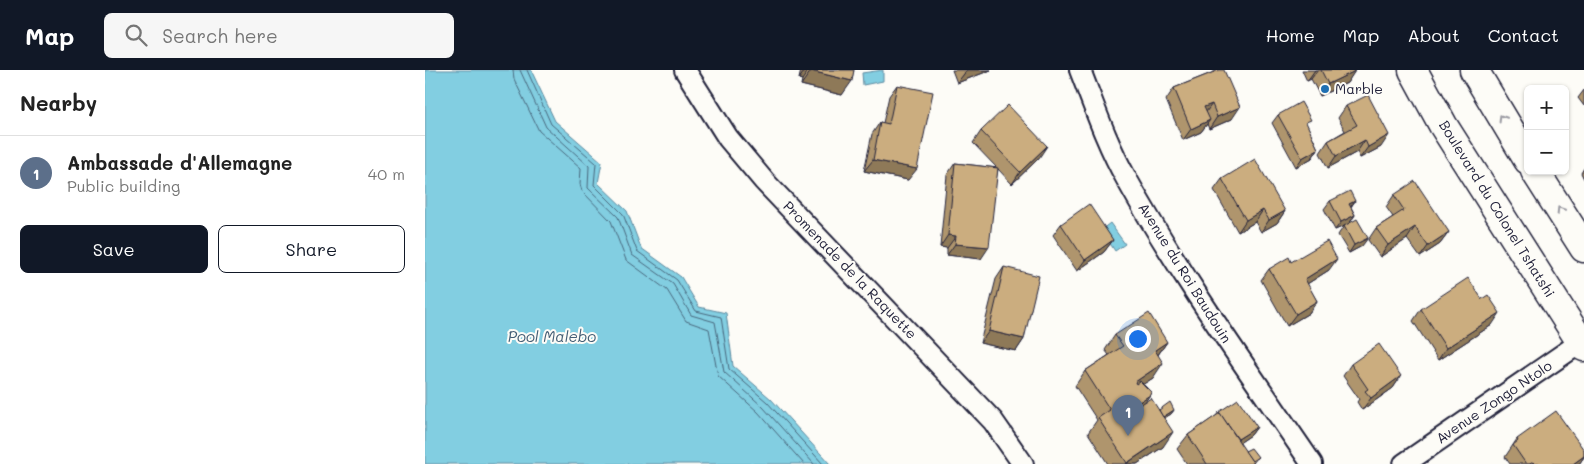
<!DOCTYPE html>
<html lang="en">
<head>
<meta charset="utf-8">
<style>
  :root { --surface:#fff; --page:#f6f6f6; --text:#222; --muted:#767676; --line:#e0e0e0; --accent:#111827 }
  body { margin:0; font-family:Mali,sans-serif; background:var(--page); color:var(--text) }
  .controls { position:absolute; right:15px; top:15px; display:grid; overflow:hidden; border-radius:8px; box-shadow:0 1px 4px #0004 }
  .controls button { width:45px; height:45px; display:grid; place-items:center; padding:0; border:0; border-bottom:1px solid var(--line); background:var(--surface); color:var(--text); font:25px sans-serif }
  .you { position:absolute; left:712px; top:268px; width:18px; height:18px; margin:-12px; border:4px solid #fff; border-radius:50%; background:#1a73e8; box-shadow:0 0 0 8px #1a73e833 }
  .badge { display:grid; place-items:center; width:32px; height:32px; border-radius:50%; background:var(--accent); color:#fff; font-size:16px; font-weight:700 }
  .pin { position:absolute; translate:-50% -41px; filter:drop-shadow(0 1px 2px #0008) }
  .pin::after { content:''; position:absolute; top:26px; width:18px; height:15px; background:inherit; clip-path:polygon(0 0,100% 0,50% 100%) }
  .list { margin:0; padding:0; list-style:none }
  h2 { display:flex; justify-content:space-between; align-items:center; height:65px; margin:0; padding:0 20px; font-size:21px }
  h2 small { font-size:16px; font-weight:400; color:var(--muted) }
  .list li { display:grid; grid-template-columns:32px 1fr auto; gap:15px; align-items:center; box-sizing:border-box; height:75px; padding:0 20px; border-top:1px solid var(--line) }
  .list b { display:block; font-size:19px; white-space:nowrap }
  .list p { margin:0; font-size:16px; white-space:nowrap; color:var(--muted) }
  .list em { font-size:16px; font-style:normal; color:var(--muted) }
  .actions { display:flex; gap:10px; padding:15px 20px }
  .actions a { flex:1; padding:11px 0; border:1px solid var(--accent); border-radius:8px; text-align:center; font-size:18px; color:var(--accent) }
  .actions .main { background:var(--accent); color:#fff }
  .icon { flex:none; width:28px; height:28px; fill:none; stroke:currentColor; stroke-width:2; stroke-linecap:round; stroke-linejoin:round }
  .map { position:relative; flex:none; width:1159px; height:394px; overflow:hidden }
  header { display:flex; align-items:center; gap:30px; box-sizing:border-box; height:70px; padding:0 25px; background:var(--accent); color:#fff }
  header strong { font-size:24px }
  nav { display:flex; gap:28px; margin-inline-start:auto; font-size:18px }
  .search { width:350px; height:45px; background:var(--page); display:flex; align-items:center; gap:12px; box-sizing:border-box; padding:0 18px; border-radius:8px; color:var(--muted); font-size:19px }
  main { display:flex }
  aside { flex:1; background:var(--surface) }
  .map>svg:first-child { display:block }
  .water { fill:#82cee1; stroke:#5c899f }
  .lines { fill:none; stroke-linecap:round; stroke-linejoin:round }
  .shore { stroke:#48677d; stroke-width:1 }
  .street-casing { stroke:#22223b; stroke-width:24 }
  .secondary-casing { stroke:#22223b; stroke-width:31 }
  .street { stroke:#fdfcf7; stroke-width:20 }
  .secondary { stroke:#fdfcf7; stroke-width:28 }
  .wall { fill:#af956d; stroke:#22223b }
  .shaded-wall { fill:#8e7959; stroke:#22223b }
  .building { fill:#cbad7f; stroke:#22223b }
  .oneway { stroke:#9a9aa2 }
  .poi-dot { fill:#1f6fb2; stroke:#fdfcf7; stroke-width:2 }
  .labels { text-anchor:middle; stroke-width:4; stroke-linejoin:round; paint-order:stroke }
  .poi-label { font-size:14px; fill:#22223b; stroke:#fdfcf7; text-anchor:start }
  .street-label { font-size:14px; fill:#22223b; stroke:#fdfcf7 }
  .water-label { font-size:15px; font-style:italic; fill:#445e75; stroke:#fdfcf7 }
</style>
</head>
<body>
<header>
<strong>Map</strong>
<div class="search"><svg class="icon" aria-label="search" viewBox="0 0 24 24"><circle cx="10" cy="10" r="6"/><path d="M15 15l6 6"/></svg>Search here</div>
<nav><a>Home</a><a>Map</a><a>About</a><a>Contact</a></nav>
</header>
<main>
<aside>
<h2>Nearby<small></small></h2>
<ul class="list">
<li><span class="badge" style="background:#5c6f8a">1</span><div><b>Ambassade d'Allemagne</b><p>Public building</p></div><em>40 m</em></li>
</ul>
<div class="actions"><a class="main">Save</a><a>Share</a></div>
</aside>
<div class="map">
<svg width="1159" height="394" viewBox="0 0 1159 394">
  <rect width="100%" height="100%" fill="#fdfcf7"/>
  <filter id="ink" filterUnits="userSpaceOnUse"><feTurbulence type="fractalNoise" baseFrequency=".02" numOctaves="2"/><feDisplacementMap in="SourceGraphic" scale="10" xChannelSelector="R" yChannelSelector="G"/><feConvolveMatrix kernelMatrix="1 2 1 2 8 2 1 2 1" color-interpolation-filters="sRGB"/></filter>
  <g filter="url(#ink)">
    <g class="water">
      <polygon points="0,0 106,0 130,51 177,92 173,113 202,141 216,178 256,207 274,237 301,243 308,296 346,329 405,394 0,394"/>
      <polygon points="458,0 458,11 438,15 437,3"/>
      <polygon points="685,153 700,174 690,181 676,160"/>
    </g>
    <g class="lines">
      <g class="shore">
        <polyline points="88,0 89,9 114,61 156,98 155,114 157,121 186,151 201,190 242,220 261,251 284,259 293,306 333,342 379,394"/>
        <polyline points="95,0 121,57 164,96 163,118 193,147 207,185 248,214 266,245 290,252 299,302 338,337 389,394"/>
        <polyline points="102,0 126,54 171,93 169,115 198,144 212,181 252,210 271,241 296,247 304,299 342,332 398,394"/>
      </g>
      <g class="street-casing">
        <g id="street">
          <polyline points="260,0 303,68 339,111 568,351 598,394"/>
          <path d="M655,0c14,36 27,74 46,108 55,99 122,192 186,286"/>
          <polyline points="979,394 1159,270"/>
        </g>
      </g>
      <g class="secondary-casing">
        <g id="secondary">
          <polyline points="988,0 1018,55 1159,277"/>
          <polyline points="1049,0 1103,90"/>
          <polyline points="1110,101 1159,178"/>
        </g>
      </g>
      <use href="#street" class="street"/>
      <use href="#secondary" class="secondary"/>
    </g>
    <g class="wall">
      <polygon points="376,0 429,0 417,25 376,15 377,10 374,9"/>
      <polygon points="527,0 566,0 532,13"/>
      <polygon points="794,0 807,49 784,59 782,54 776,62 758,70 741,30 749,18"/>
      <polygon points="877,0 930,0 922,13 895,26 886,9 882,11"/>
      <polygon points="472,15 483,110 439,101 447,64 455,52 458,53 464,26"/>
      <polygon points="1159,20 1159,36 1153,28"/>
      <polygon points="921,36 956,77 935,88 932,82 903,98 895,83 903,71 920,61 913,48"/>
      <polygon points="853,45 882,55 893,79 887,88 871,97 847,53"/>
      <polygon points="556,61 614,88 587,114 573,99 556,189 522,185 522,178 515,177 522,105 530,93 572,98 548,73"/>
      <polygon points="1159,98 1159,109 1156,103"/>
      <polygon points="797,109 860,141 852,153 836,162 830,152 813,162 789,120"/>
      <polygon points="969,125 1024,162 1015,174 995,187 982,169 955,187 943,170 951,158 968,147 961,137"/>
      <polygon points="905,131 930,131 926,137 930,145 924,154 910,160 899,139"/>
      <polygon points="636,154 688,170 679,182 652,201 628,165"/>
      <polygon points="919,156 937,176 924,183 913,165"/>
      <polygon points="866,192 904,200 882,214 892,231 884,243 862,256 836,210 844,199"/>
      <polygon points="579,197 599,269 591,281 555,273 571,209"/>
      <polygon points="996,239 1067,255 1013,290 988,251"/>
      <polygon points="690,265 742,272 733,285 728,308 718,314 720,332 734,340 749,340 746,344 739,348 738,377 712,394 683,394 663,363 672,350 650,316 660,301 684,285 680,280"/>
      <polygon points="926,294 976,306 968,318 937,340 932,332 934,329 918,306"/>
      <polygon points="794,342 832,357 826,365 814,373 820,381 833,387 828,393 829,394 762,394 752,379 763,365 791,346"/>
      <polygon points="1092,369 1159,380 1159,387 1154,394 1085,394 1080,387"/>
    </g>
    <g class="shaded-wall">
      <polygon points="380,0 384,0 377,10 374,9"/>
      <polygon points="542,0 566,0 532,13"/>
      <polygon points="890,0 893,0 886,9 882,11"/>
      <polygon points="386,1 427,11 417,25 376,15"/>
      <polygon points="930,1 922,13 895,26 903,14"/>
      <polygon points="787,34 778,46 779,37"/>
      <polygon points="815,37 807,49 784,59 792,47"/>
      <polygon points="785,50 776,62 758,70 766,59"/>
      <polygon points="964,65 956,77 935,88 943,77"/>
      <polygon points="940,70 932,82 903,98 911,86"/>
      <polygon points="622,76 614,88 587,114 595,102"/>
      <polygon points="893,79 887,88 871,97 877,88"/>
      <polygon points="448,90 492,99 483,110 439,101"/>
      <polygon points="930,131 924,139 924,134"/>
      <polygon points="838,140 830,152 813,162 821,150"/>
      <polygon points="860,141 852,153 836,162 844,150"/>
      <polygon points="930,145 924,154 910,160 916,152"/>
      <polygon points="990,157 982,169 955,187 963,175"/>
      <polygon points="1024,162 1015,174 995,187 1003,176"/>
      <polygon points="523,165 531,166 522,178 515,177"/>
      <polygon points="943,168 937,176 924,183 929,175"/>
      <polygon points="688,170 679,182 652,201 660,190"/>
      <polygon points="530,174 564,177 556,189 522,185"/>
      <polygon points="912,189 904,200 871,221 880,209"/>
      <polygon points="892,231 884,243 862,256 871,244"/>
      <polygon points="1075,243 1067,255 1013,290 1021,278"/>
      <polygon points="564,261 599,269 591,281 555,273"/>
      <polygon points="742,272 732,286 730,280"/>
      <polygon points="738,293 728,308 700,326 710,312"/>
      <polygon points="976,306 968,318 937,340 946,328"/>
      <polygon points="725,325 714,340 711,334"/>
      <polygon points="749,340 746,344 725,357 728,353"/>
      <polygon points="832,357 826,365 807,378 813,369"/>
      <polygon points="748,362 738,377 712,394 701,394"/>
      <polygon points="1159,386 1159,387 1154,394 1148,394"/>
    </g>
    <g class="building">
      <polygon points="386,0 429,0 427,11 386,1"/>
      <polygon points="794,0 799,0 815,37 792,47 787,34 779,37 785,50 766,59 749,18"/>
      <polygon points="896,0 930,0 930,1 903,14"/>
      <polygon points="472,15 508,22 492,99 448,90 455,52 464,54"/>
      <polygon points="943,25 964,65 943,77 940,70 911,86 903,71 932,55 921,36"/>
      <polygon points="876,32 886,50 881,52 893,79 877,88 853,45"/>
      <polygon points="583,35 622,76 595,102 556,61"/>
      <polygon points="830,89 860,141 844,150 838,140 821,150 797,109"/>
      <polygon points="530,93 573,98 564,177 530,174 531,166 523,165"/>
      <polygon points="990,111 1024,162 1003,176 990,157 963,175 951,158 979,140 969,125"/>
      <polygon points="925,121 930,131 924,134 930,145 916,152 905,131"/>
      <polygon points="664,134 688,170 660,190 636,154"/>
      <polygon points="932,149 943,168 929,175 919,156"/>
      <polygon points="902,171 912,189 880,209 892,231 871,244 844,199 864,187 866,192"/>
      <polygon points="579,197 614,206 599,269 564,261"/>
      <polygon points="1043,208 1057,229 1063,225 1075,243 1021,278 996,239"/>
      <polygon points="724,243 742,272 730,280 738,293 710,312 711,314 715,311 726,322 725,325 711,334 713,336 726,328 748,362 702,393 673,348 685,340 660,301 698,276 690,265"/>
      <polygon points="954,274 976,306 946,328 940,321 943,319 926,294"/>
      <polygon points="813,329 832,357 813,369 794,342"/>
      <polygon points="745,332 749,340 738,347 734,340"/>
      <polygon points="1131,341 1159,380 1159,386 1148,394 1110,394 1108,392 1105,394 1101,394 1088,375 1093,371 1092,369"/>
      <polygon points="795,343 829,394 782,394 763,365"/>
      <polygon points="826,378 833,387 827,391 820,381"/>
    </g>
    <defs><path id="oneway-chevron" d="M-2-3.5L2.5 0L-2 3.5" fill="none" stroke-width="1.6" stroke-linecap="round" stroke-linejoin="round" transform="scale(1.25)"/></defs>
    <g class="oneway">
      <use href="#oneway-chevron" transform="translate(1077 48) rotate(-122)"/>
      <use href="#oneway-chevron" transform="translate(1135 140) rotate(-122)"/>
    </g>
  </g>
  <circle class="poi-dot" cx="900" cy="19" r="5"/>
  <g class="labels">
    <g class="poi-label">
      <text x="910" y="24">Marble</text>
    </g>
    <g class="street-label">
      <text transform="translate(1072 139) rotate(58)" y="5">Boulevard du Colonel Tshatshi</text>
      <text transform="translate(425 200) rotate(46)" y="5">Promenade de la Raquette</text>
      <text transform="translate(760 203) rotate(58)" y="5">Avenue du Roi Baudouin</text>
      <text transform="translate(1069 332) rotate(-34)" y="5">Avenue Zongo Ntolo</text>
    </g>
    <g class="water-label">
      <text x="127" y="272">Pool Malebo</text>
    </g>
  </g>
</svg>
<div class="controls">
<button>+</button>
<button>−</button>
</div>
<div class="you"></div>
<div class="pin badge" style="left:703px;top:366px;background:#5c6f8a">1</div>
</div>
</main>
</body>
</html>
